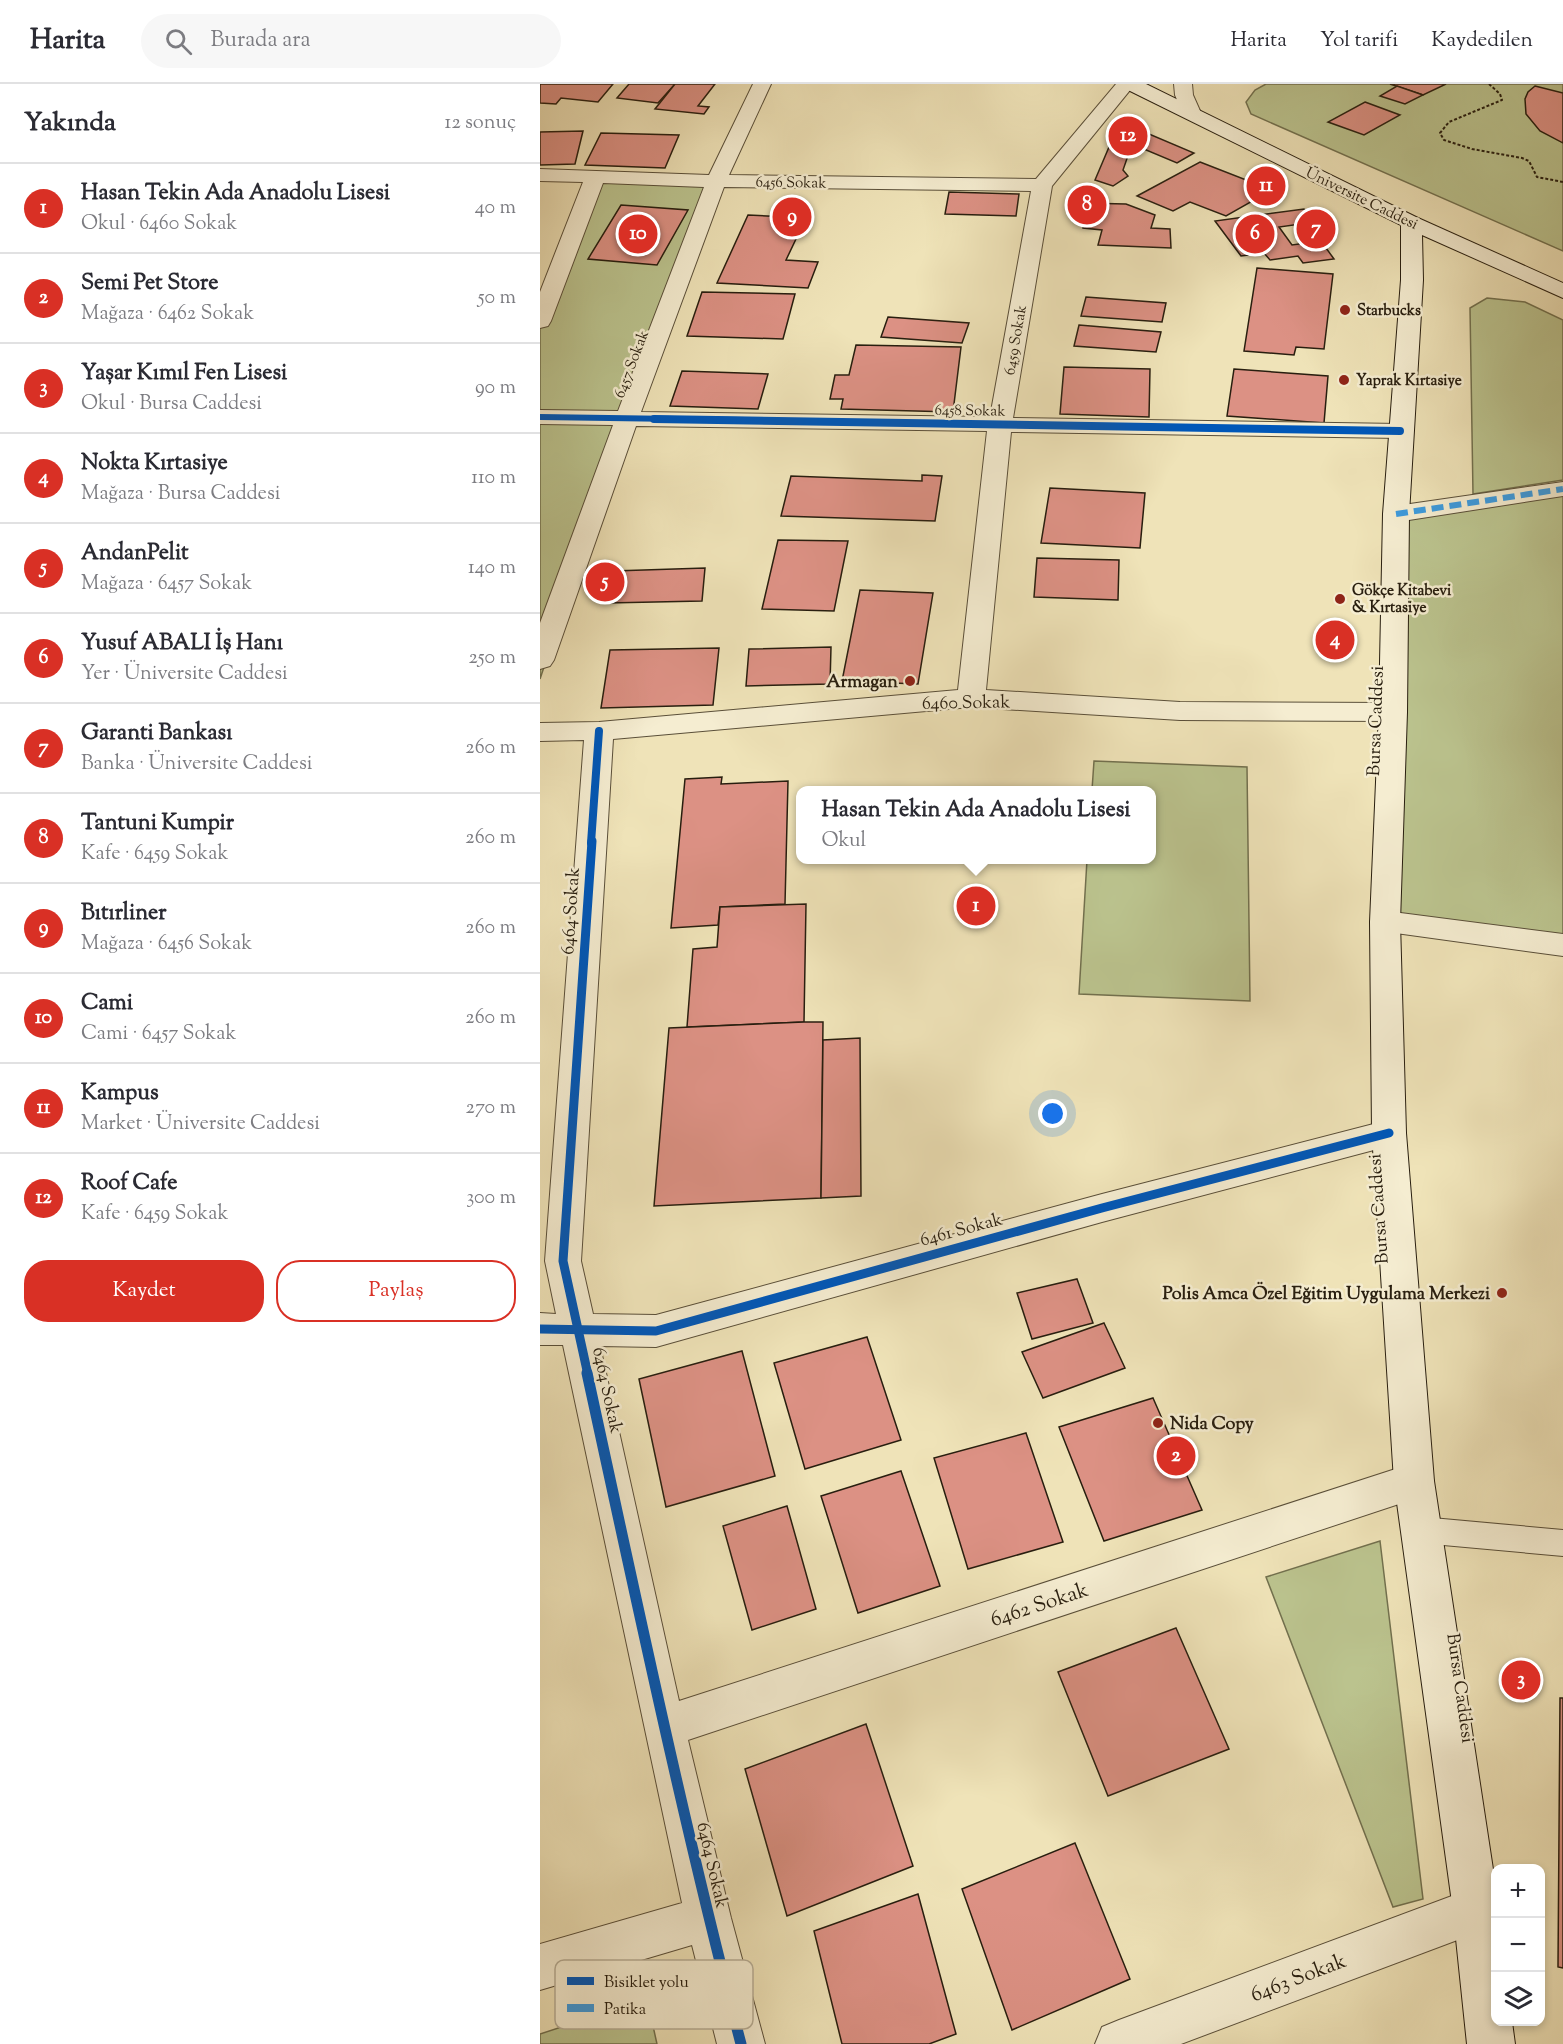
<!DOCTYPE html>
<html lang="tr">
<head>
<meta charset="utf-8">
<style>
  :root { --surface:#fff; --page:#f7f7f7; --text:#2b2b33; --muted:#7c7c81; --line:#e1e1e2; --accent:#d93025 }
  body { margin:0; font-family:"Sorts Mill Goudy",serif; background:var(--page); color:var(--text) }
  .controls { position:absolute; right:18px; bottom:18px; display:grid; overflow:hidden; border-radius:12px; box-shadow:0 3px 9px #0003 }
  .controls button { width:54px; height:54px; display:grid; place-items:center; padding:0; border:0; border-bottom:2px solid var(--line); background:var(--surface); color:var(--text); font:30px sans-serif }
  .you { position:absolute; left:513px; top:1030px; width:21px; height:21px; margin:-15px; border:4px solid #fff; border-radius:50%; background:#1a73e8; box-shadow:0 0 0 9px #1a73e833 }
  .badge { display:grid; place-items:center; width:39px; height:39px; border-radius:50%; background:var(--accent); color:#fff; font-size:20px; font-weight:700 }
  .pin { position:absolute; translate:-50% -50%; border:3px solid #fff; box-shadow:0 2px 6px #0006 }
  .popup { position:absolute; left:256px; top:702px; width:360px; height:78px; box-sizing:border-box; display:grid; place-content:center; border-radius:12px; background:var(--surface); filter:drop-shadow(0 2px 4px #0005); font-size:20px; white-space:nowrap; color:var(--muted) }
  .popup b { font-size:22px; color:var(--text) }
  .popup::after { content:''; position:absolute; left:50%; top:100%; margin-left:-12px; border:12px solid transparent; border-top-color:var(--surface) }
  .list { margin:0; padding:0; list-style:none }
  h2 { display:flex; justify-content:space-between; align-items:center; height:78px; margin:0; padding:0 24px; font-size:26px }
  h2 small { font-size:20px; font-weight:400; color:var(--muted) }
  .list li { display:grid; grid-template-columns:39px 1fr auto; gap:18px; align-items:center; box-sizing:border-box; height:90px; padding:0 24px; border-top:2px solid var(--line) }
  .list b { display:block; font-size:22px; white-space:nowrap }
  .list p { margin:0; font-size:20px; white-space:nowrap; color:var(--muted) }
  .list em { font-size:20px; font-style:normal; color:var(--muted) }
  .actions { display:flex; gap:12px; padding:18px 24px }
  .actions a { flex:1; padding:14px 0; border:2px solid var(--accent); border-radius:24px; text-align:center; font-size:21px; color:var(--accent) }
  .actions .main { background:var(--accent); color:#fff }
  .icon { flex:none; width:33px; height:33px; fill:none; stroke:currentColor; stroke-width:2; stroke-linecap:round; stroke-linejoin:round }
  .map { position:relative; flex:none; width:1023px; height:1960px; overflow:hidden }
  header { display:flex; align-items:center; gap:36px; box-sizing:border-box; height:84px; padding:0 30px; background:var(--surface); border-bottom:2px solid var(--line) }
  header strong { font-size:28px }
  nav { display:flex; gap:33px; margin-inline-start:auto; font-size:21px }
  .search { width:420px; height:54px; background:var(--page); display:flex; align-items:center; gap:15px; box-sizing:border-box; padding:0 21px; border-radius:33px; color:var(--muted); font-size:22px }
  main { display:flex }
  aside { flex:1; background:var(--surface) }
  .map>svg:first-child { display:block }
  .green { fill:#bbc38e; stroke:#72704e; stroke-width:1.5 }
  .building { fill:#dc9184; stroke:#281e0f; stroke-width:1.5 }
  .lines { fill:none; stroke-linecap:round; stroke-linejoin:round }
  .service-casing { stroke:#5a4f39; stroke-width:2 }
  .pedestrian-casing { stroke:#5a4f39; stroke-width:2 }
  .minor-casing { stroke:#5a4f39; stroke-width:2 }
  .secondary-casing { stroke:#281e0f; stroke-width:2 }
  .path { stroke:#281e0f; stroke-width:2; stroke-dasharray:3 2; stroke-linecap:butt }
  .service { fill:#f5edd1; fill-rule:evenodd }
  .pedestrian { fill:#f5edd1; fill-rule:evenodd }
  .minor { fill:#f5edd1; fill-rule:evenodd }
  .secondary { fill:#f5edd1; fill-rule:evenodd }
  .quiet { stroke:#3d9bde; stroke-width:6; stroke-dasharray:12 6; stroke-linecap:butt }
  .cycleway-far3-casing { stroke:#f5edd1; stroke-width:8 }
  .cycleway-far2-casing { stroke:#f5edd1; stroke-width:10 }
  .cycleway-far1-casing { stroke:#f5edd1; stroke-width:13 }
  .cycleway-casing { stroke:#f5edd1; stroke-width:15 }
  .cycleway-far3 { stroke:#0057b8; stroke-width:6 }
  .cycleway-far2 { stroke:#0057b8; stroke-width:8 }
  .cycleway-far1 { stroke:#0057b8; stroke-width:9 }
  .cycleway { stroke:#0057b8; stroke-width:11 }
  .poi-dot { fill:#8f2418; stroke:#f5edd1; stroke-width:2 }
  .labels { text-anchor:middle; stroke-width:5; stroke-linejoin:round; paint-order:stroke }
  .far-street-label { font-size:15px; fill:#281e0f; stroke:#f5edd1 }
  .far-poi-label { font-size:15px; font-weight:bold; fill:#281e0f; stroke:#f5edd1; text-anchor:start }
  .poi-label { font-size:18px; font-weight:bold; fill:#281e0f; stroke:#f5edd1; text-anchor:end }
  .street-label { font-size:18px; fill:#281e0f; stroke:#f5edd1 }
  .near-street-label { font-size:21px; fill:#281e0f; stroke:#f5edd1 }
  .key { fill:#f5edd1; stroke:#b8af97; stroke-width:1.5 }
  .key-label { font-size:16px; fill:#281e0f }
</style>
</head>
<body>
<header>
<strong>Harita</strong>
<div class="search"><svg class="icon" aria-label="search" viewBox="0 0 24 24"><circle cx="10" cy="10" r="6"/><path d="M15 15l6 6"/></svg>Burada ara</div>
<nav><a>Harita</a><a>Yol tarifi</a><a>Kaydedilen</a></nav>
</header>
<main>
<aside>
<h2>Yakında<small>12 sonuç</small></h2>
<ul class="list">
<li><span class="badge">1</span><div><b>Hasan Tekin Ada Anadolu Lisesi</b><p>Okul · 6460 Sokak</p></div><em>40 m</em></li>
<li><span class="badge">2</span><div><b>Semi Pet Store</b><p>Mağaza · 6462 Sokak</p></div><em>50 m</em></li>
<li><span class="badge">3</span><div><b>Yaşar Kımıl Fen Lisesi</b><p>Okul · Bursa Caddesi</p></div><em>90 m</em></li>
<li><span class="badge">4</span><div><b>Nokta Kırtasiye</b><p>Mağaza · Bursa Caddesi</p></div><em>110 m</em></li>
<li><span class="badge">5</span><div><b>AndanPelit</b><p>Mağaza · 6457 Sokak</p></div><em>140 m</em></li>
<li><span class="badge">6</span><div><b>Yusuf ABALI İş Hanı</b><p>Yer · Üniversite Caddesi</p></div><em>250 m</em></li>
<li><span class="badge">7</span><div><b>Garanti Bankası</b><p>Banka · Üniversite Caddesi</p></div><em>260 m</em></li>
<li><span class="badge">8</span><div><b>Tantuni Kumpir</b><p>Kafe · 6459 Sokak</p></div><em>260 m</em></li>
<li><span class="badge">9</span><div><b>Bıtırliner</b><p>Mağaza · 6456 Sokak</p></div><em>260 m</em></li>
<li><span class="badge">10</span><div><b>Cami</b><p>Cami · 6457 Sokak</p></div><em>260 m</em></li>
<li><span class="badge">11</span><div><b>Kampus</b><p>Market · Üniversite Caddesi</p></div><em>270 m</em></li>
<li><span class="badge">12</span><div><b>Roof Cafe</b><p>Kafe · 6459 Sokak</p></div><em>300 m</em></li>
</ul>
<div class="actions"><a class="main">Kaydet</a><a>Paylaş</a></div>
</aside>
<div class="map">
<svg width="1023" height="1960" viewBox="0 0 1023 1960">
  <rect width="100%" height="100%" fill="#efe3b8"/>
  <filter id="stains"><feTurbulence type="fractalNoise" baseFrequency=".00333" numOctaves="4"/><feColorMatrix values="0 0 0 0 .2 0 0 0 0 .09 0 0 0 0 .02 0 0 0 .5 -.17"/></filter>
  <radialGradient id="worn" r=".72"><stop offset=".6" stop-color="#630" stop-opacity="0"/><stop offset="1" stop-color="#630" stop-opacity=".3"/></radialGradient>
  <g class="green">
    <polygon points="726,0 1023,0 1023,167 711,30 706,18 715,6"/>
    <polygon points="55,93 176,97 87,334 0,595 0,237"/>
    <polygon points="947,214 985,218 1023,236 1023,396 933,410 930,224"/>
    <polygon points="1023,409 1023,862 845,838 856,430"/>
    <polygon points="554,677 707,683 710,917 539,910 547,776 612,776 612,706 552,706"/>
    <polygon points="840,1457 883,1815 853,1823 726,1493"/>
    <polygon points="107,1915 117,1960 0,1960 0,1950"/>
  </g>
  <g class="building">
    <polygon points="0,0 73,0 58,18 21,14 16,20 0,19"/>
    <polygon points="89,0 135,0 118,19 77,14"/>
    <polygon points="135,0 175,0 158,22 169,23 164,30 115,25"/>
    <polygon points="850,0 906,0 883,11"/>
    <polygon points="857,2 883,11 865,20 840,12"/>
    <polygon points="995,2 1023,9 1023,59 1000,47 986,30 985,15 988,8"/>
    <polygon points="825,18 860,31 824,51 788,38"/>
    <polygon points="43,47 35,80 0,81 0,48"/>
    <polygon points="584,47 602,47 654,69 637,79 592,60 583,86 588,92 573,102 555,96 572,56"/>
    <polygon points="61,49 139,51 125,84 45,81"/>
    <polygon points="660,78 732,106 686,132 650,118 633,127 597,112"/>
    <polygon points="409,108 479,110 476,132 405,130"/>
    <polygon points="542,119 586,120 615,131 611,144 630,145 631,164 558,161 562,146 543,144"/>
    <polygon points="81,121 148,126 117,181 48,175"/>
    <polygon points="764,125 775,138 739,143 752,161 781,157 794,175 763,179 758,172 730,176 724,169 701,172 675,137"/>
    <polygon points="208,131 266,134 246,176 278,178 268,204 177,199"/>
    <polygon points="717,184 793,190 784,265 756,263 754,271 704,267"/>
    <polygon points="162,208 255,210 243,255 147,252"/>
    <polygon points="546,213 626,219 622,238 541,232"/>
    <polygon points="348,233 429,239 422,259 341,253"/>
    <polygon points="539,241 621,248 616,268 534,262"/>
    <polygon points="316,261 421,263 413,328 301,325 303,315 290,315 295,291 309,291"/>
    <polygon points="524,283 610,285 609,333 520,330"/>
    <polygon points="694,285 788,292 784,339 687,332"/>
    <polygon points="142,287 228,290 218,325 130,322"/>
    <polygon points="382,391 402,392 395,437 241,432 251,392 382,397"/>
    <polygon points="510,404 605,409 600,464 501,459"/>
    <polygon points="238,456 308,457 294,527 222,525"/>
    <polygon points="497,474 579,476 578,516 494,513"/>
    <polygon points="165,484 162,517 67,519 73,487"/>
    <polygon points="320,506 393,509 378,600 302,597"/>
    <polygon points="291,563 290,600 206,602 209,565"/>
    <polygon points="179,564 173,621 61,624 70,566"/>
    <polygon points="182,693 181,700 248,697 245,820 180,823 178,841 131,844 145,695"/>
    <polygon points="266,820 264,938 147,943 153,865 177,863 180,823"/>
    <polygon points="264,938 283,938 281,1114 114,1122 129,944"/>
    <polygon points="320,954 321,1112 281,1114 283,956"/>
    <polygon points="537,1195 553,1239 492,1255 477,1209"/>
    <polygon points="564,1239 585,1284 503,1314 482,1268"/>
    <polygon points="327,1253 361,1356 265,1385 234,1279"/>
    <polygon points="202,1267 235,1392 126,1423 99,1295"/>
    <polygon points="613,1314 662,1426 564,1457 519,1343"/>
    <polygon points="486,1349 523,1458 428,1485 394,1374"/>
    <polygon points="361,1387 400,1502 318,1529 281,1412"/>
    <polygon points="247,1422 276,1525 212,1546 183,1442"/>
    <polygon points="636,1544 689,1665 568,1712 518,1588"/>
    <polygon points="1020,1614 1023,1614 1023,1884 1018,1883"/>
    <polygon points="326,1640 373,1782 247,1832 205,1685"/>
    <polygon points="535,1759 590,1895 472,1946 422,1805"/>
    <polygon points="378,1810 416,1950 389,1960 302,1960 274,1847"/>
  </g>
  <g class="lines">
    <g class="service-casing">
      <polygon id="service" points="881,1433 1023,1446 1023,1472 881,1459 871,1455 867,1446 871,1437"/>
    </g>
    <g class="pedestrian-casing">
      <polygon id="pedestrian" points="1023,398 1023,412 856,438 847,435 843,430 847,425 856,422"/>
    </g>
    <g class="minor-casing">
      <g id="minor">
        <path d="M213,0h18l-42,91 307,4 80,-95h19l-83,102 -39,232 387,6 8,2 4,5 -4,5 -8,2 -389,-6 -25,258 194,12 213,1 10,3 4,6 -4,6 -10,3 -213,-1 -209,-13 -358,32 -32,522 12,53 63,1 446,-121 287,-74 12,4 5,9 -5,9 -12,4 -287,76 -446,125 -56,-1 79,355 735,-238 14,5 6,13 -6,13 -14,5 -726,241 43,178 34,126h-48l-25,-99 -152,45v-46l142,-41 -119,-558h-23v-32l16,1 -11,-53 39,-521 -44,1v-18l59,-1 359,-32 29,-259 -351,-5 -82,234 -4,6 -10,3v-46l73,-198 -73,-1v-14l78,1 86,-224 -101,-4 -52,138 -3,5 -8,2v-36l43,-110 -43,-1v-12l169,6zM184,103l307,4 -41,226 -349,-5z"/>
        <polygon points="634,0 652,0 653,11 661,29 658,33 644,33 635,11"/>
        <polygon points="845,827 1023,850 1023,872 834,846 830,838 834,830"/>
        <path d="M936,1803l16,7c5,11 5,21 0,32l-16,7 -295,111h-86l7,-17 17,-7z"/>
      </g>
    </g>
    <g class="secondary-casing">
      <polygon id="secondary" points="582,0 606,0 878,134 1023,199 1023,214 882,151 883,196 869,430 867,628 860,838 866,1049 894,1397 956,1805 956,1938 972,1938 975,1960 927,1960 913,1826 854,1397 832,1049 830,838 839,628 843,430 861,196 861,141 584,4"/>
    </g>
    <polyline class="path" points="949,0 960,10 962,16 909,38 900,49 904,56 932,65 982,74 989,77 997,93 1023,98"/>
    <use href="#service" class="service"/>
    <use href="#pedestrian" class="pedestrian"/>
    <use href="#minor" class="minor"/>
    <use href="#secondary" class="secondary"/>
    <polyline class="quiet" points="856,430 1023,405"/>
    <g class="cycleway-far3-casing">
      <polyline id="cycleway-far3" points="0,333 206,336"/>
    </g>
    <g class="cycleway-far2-casing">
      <g id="cycleway-far2">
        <polyline points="114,335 860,347"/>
        <polyline points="51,759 59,647"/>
      </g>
    </g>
    <g class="cycleway-far1-casing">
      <g id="cycleway-far1">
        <polyline points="0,1245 116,1247 562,1124 849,1049"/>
        <polyline points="48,1291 23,1177 52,757"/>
      </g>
    </g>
    <g class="cycleway-casing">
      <path id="cycleway" d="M47,1289c49,225 96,449 154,671"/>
    </g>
    <use href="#cycleway-far3" class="cycleway-far3"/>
    <use href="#cycleway-far2" class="cycleway-far2"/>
    <use href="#cycleway-far1" class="cycleway-far1"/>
    <use href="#cycleway" class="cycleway"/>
  </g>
  <g class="poi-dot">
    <circle cx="805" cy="226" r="6"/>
    <circle cx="804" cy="296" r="6"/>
    <circle cx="800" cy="515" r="6"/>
    <circle cx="370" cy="597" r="6"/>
    <circle cx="962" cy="1209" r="6"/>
    <circle cx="618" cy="1339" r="6"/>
  </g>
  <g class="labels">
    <g class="far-street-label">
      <text transform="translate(251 98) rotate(1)" y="5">6456 Sokak</text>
      <text transform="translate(822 114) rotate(26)" y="5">Üniversite Caddesi</text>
      <text transform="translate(475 256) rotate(-80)" y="5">6459 Sokak</text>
      <text transform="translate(91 280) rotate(-69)" y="5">6457 Sokak</text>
      <text transform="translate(430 326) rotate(1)" y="5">6458 Sokak</text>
    </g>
    <g class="far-poi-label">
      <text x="817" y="231">Starbucks</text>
      <text x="816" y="301">Yaprak Kırtasiye</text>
      <text x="812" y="511">Gökçe Kitabevi<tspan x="812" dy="17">&amp; Kırtasiye</tspan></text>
    </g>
    <g class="poi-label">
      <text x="358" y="603">Armagan</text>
      <text x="950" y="1215">Polis Amca Özel Eğitim Uygulama Merkezi</text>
      <text x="630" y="1345" text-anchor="start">Nida Copy</text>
    </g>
    <g class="street-label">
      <text transform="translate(426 618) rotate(-1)" y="6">6460 Sokak</text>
      <text transform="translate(835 637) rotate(-88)" y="6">Bursa Caddesi</text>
      <text transform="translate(30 827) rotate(-86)" y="6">6464 Sokak</text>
      <text transform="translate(838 1125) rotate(-94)" y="6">Bursa Caddesi</text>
      <text transform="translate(421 1145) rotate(-15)" y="6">6461 Sokak</text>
      <text transform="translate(68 1306) rotate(78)" y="6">6464 Sokak</text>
      <text transform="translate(921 1604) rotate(82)" y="6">Bursa Caddesi</text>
      <text transform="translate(173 1781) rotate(77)" y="6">6464 Sokak</text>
    </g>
    <g class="near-street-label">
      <text transform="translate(499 1520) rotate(-18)" y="7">6462 Sokak</text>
      <text transform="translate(758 1893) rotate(-21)" y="7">6463 Sokak</text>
    </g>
  </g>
  <rect x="15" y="1876" width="198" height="69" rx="9" class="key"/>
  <rect x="27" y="1893" width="27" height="8" fill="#0057b8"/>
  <rect x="27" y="1920" width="27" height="8" fill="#3d9bde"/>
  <g class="key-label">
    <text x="64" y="1903">Bisiklet yolu</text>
    <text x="64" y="1930">Patika</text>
  </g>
  <rect width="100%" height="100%" filter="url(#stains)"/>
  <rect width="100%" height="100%" fill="url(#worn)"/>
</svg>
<div class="controls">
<button>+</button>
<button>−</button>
<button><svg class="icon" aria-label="layers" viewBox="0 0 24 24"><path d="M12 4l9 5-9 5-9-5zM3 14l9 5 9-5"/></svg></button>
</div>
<div class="you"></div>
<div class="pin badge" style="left:436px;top:822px">1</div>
<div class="popup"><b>Hasan Tekin Ada Anadolu Lisesi</b>Okul</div>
<div class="pin badge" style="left:636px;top:1372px">2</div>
<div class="pin badge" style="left:981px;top:1596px">3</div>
<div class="pin badge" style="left:795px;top:556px">4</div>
<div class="pin badge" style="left:65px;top:498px">5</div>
<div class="pin badge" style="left:715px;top:150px">6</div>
<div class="pin badge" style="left:776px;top:145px">7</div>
<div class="pin badge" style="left:547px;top:121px">8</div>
<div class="pin badge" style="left:252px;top:133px">9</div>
<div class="pin badge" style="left:98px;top:150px">10</div>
<div class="pin badge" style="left:726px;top:102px">11</div>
<div class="pin badge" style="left:588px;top:52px">12</div>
</div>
</main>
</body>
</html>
